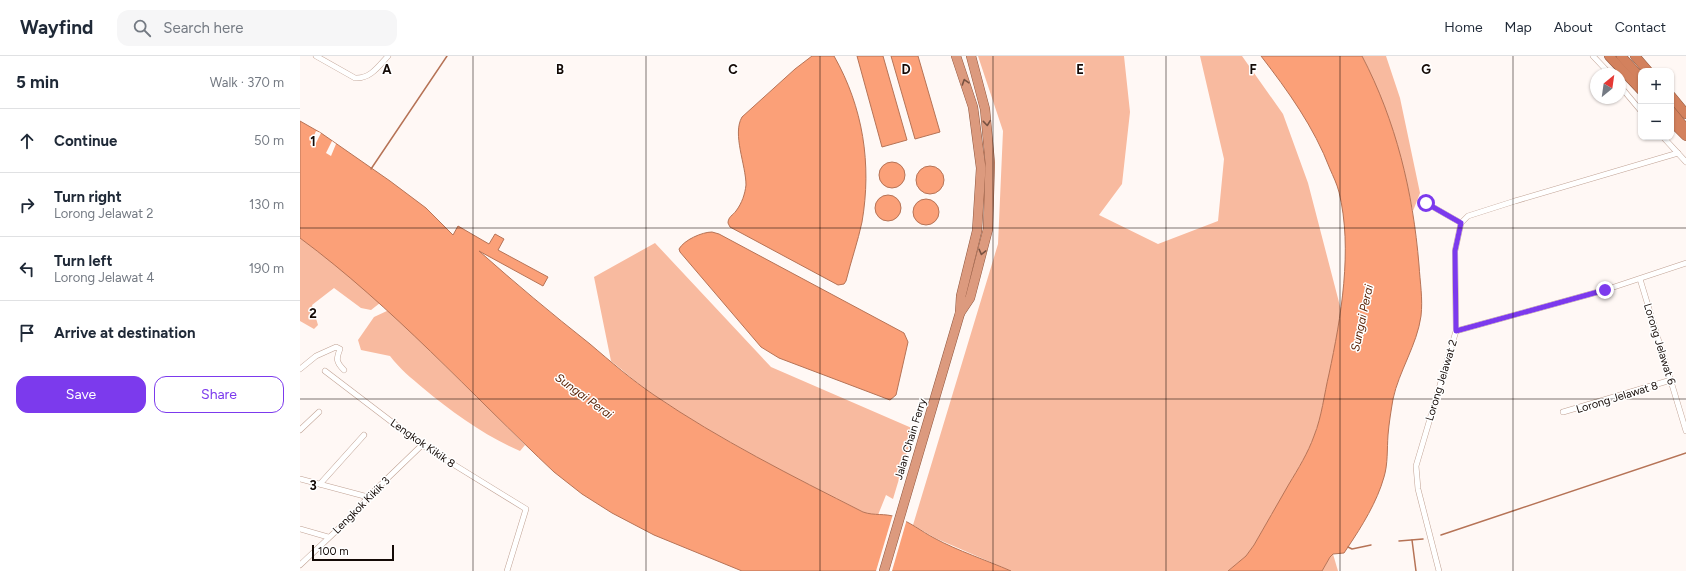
<!DOCTYPE html>
<html lang="en">
<head>
<meta charset="utf-8">
<style>
  :root { --surface:#fff; --page:#f6f6f7; --text:#1f2937; --muted:#747a83; --line:#e0e1e3; --accent:#7c3aed }
  body { margin:0; font-family:Figtree,sans-serif; background:var(--page); color:var(--text) }
  .controls { position:absolute; right:12px; top:12px; display:grid; overflow:hidden; border-radius:8px; box-shadow:0 1px 3px #0004 }
  .controls button { width:36px; height:36px; display:grid; place-items:center; padding:0; border:0; border-bottom:1px solid var(--line); background:var(--surface); color:var(--text); font:20px sans-serif }
  .compass { position:absolute; left:1290px; top:12px; width:36px; height:36px; border-radius:50%; background:var(--surface); box-shadow:0 1px 3px #0004; rotate:29deg }
  .scale { position:absolute; left:12px; bottom:10px; width:82px; box-sizing:border-box; padding-left:4px; border:2px solid #140a06; border-top:0; font-size:11px; line-height:14px; white-space:nowrap; color:#140a06; -webkit-text-stroke:3px #fff; paint-order:stroke }
  .stop { position:absolute; width:12px; height:12px; margin:-9px; border:3px solid #7c3aed; border-radius:50%; background:#fff }
  .stop.end { background:#7c3aed; border-color:#fff; box-shadow:0 1px 4px #0008 }
  .list { margin:0; padding:0; list-style:none }
  h2 { display:flex; justify-content:space-between; align-items:center; height:52px; margin:0; padding:0 16px; font-size:17px }
  h2 small { font-size:13px; font-weight:400; color:var(--muted) }
  .list li { display:grid; grid-template-columns:26px 1fr auto; gap:12px; align-items:center; box-sizing:border-box; height:64px; padding:0 16px; border-top:1px solid var(--line) }
  .list b { display:block; font-size:15px; white-space:nowrap }
  .list p { margin:0; font-size:13px; white-space:nowrap; color:var(--muted) }
  .list em { font-size:13px; font-style:normal; color:var(--muted) }
  .actions { display:flex; gap:8px; padding:12px 16px }
  .actions a { flex:1; padding:9px 0; border:1px solid var(--accent); border-radius:12px; text-align:center; font-size:14px; color:var(--accent) }
  .actions .main { background:var(--accent); color:#fff }
  .icon { flex:none; width:22px; height:22px; fill:none; stroke:currentColor; stroke-width:2; stroke-linecap:round; stroke-linejoin:round }
  .map { position:relative; flex:none; width:1386px; height:515px; overflow:hidden }
  header { display:flex; align-items:center; gap:24px; box-sizing:border-box; height:56px; padding:0 20px; background:var(--surface); border-bottom:1px solid var(--line) }
  header strong { font-size:19px }
  nav { display:flex; gap:22px; margin-inline-start:auto; font-size:14px }
  .search { width:280px; height:36px; background:var(--page); display:flex; align-items:center; gap:10px; box-sizing:border-box; padding:0 14px; border-radius:12px; color:var(--muted); font-size:15px }
  main { display:flex }
  aside { flex:1; background:var(--surface) }
  .map>svg:first-child { display:block }
  .green { fill:#f8ba9f }
  .water { fill:#fba078; stroke:#b67356 }
  .pier { fill:#fff8f5 }
  .lines { fill:none; stroke-linecap:round; stroke-linejoin:round }
  .stream { stroke:#b67356; stroke-width:1.5 }
  .minor-casing { stroke:#c0a294; stroke-width:6 }
  .trunk-casing { stroke:#90573f; stroke-width:10 }
  .motorway-casing { stroke:#90573f; stroke-width:10 }
  .minor { stroke:#fff; stroke-width:5 }
  .trunk { stroke:#dc9a7e; stroke-width:9 }
  .motorway { stroke:#d3815d; stroke-width:9 }
  .oneway { stroke:#785242 }
  .route { stroke:#7c3aed; stroke-width:5 }
  .grid { fill:none; stroke:#140a06; stroke-width:1; stroke-opacity:0.55 }
  .labels { text-anchor:middle; stroke-width:3; stroke-linejoin:round; paint-order:stroke }
  .street-label { font-size:11px; fill:#140a06; stroke:#fff }
  .water-label { font-size:12px; font-style:italic; fill:#561e00; stroke:#fff }
  .grid-label { font-size:13px; text-anchor:middle; font-weight:bold; fill:#140a06; stroke:#fff; stroke-width:3; stroke-linejoin:round; paint-order:stroke }
</style>
</head>
<body>
<header>
<strong>Wayfind</strong>
<div class="search"><svg class="icon" aria-label="search" viewBox="0 0 24 24"><circle cx="10" cy="10" r="6"/><path d="M15 15l6 6"/></svg>Search here</div>
<nav><a>Home</a><a>Map</a><a>About</a><a>Contact</a></nav>
</header>
<main>
<aside>
<h2>5 min<small>Walk · 370 m</small></h2>
<ul class="list">
<li><svg class="icon" aria-label="ahead" viewBox="0 0 24 24"><path d="M12 20V5M6 11l6-6 6 6"/></svg><div><b>Continue</b></div><em>50 m</em></li>
<li><svg class="icon" aria-label="right" viewBox="0 0 24 24"><path d="M7 20v-9h11M14 6l5 5-5 5"/></svg><div><b>Turn right</b><p>Lorong Jelawat 2</p></div><em>130 m</em></li>
<li><svg class="icon" aria-label="left" viewBox="0 0 24 24"><path d="M17 20v-9H6M10 6l-5 5 5 5"/></svg><div><b>Turn left</b><p>Lorong Jelawat 4</p></div><em>190 m</em></li>
<li><svg class="icon" aria-label="arrive" viewBox="0 0 24 24"><path d="M6 21V4h12l-3 4 3 4H6"/></svg><div><b>Arrive at destination</b></div></li>
</ul>
<div class="actions"><a class="main">Save</a><a>Share</a></div>
</aside>
<div class="map">
<svg width="1386" height="515" viewBox="0 0 1386 515">
  <rect width="100%" height="100%" fill="#fff8f5"/>
  <g class="green">
    <polygon points="678,0 824,0 830,56 822,128 799,159 858,188 918,165 924,103 900,0 942,0 983,58 1008,127 1041,254 1035,290 1020,362 1014,380 1007,397 954,489 946,500 928,515 711,515 635,482 613,469 698,188 703,75"/>
    <path d="M1062,0h24l14,42 20,95 -7,18c-12,-56 -24,-103 -51,-155z"/>
    <polygon points="0,182 31,205 80,247 71,254 61,252 34,232 12,249 18,269 14,273 0,265"/>
    <path d="M355,187l116,124 143,62 -21,70 -7,-4 -8,20 -9,-1 -6,-2c-71,-36 -143,-72 -209,-117 -15,-10 -29,-23 -43,-34l-17,-84z"/>
    <path d="M89,254l136,135 -5,6c-35,-15 -67,-38 -97,-63 -12,-10 -23,-19 -33,-32l-29,-6 -3,-10 16,-23z"/>
    <polygon points="1033,498 1038,515 1022,515 1030,501"/>
  </g>
  <g class="water">
    <path d="M512,0h22c29,51 38,108 28,166 -4,19 -11,39 -16,59l-2,3 -6,1 -108,-58 -2,-4c0,-6 5,-8 8,-12 6,-8 9,-17 10,-26 0,-20 -14,-51 -4,-68l53,-48z"/>
    <polygon points="557,0 583,0 607,84 582,91"/>
    <polygon points="591,0 618,0 640,76 615,83"/>
    <path d="M961,0h101c34,65 51,136 57,209 1,17 4,34 2,51 -4,29 -22,55 -28,83 -2,12 -4,24 -5,36 -1,14 0,29 -4,42 -7,25 -22,49 -36,70l-4,6 -11,1 -3,3 -8,14h-94l18,-15 8,-11c12,-20 23,-41 35,-61 9,-15 19,-31 25,-48 8,-20 10,-41 15,-62 12,-56 24,-125 10,-182 -2,-8 -6,-16 -9,-23 -16,-42 -42,-78 -69,-113z"/>
    <path d="M0,65l21,12 69,48 36,27 27,27 5,-9 31,18 6,-10 9,5 -6,11 50,27 -5,9 -64,-35c36,32 73,63 111,93 21,18 42,36 64,51 66,45 138,81 209,117 11,4 22,1 33,5 14,5 25,14 38,21 24,13 52,22 77,33h-269l-88,-36 -42,-22 -30,-19 -28,-22c-84,-79 -161,-165 -254,-234z"/>
    <circle cx="592" cy="119" r="13"/>
    <circle cx="630" cy="124" r="14"/>
    <circle cx="588" cy="152" r="13"/>
    <circle cx="626" cy="156" r="13"/>
    <path d="M412,176l7,2 185,99 4,9 -12,53 -6,5 -111,-42 -18,-11 -81,-95 -1,-3c5,-9 23,-17 33,-17z"/>
  </g>
  <g class="pier">
    <polygon points="16,75 21,77 14,91 10,89"/>
    <polygon points="32,85 36,88 31,100 26,97"/>
    <polygon points="593,458 607,463 592,515 576,515"/>
  </g>
  <g class="lines">
    <g class="stream">
      <polyline points="71,113 147,0"/>
      <polyline points="1141,479 1386,397"/>
      <polyline points="1112,484 1116,515"/>
      <polyline points="1099,485 1123,483"/>
      <polyline points="1048,491 1052,493 1071,489"/>
    </g>
    <g class="minor-casing">
      <g id="minor">
        <path d="M16,0l39,22c15,1 23,-11 33,-22"/>
        <polyline points="1293,0 1310,18"/>
        <polyline points="1320,30 1341,55"/>
        <polyline points="1363,81 1386,106"/>
        <polyline points="1126,147 1161,167"/>
        <polyline points="1340,223 1386,375"/>
        <polyline points="1156,275 1305,234 1386,207"/>
        <path d="M0,313l16,-13 20,-9 4,2c-4,10 -4,13 4,21"/>
        <polyline points="25,315 122,389 226,453 207,515"/>
        <polyline points="1263,356 1371,324"/>
        <polyline points="0,374 19,356"/>
        <polyline points="0,423 68,441"/>
        <polyline points="20,428 64,379"/>
        <polyline points="0,473 28,481"/>
        <polyline points="0,509 52,460 68,441 122,389"/>
        <polyline points="1139,515 1118,433 1116,410 1156,275 1155,195 1161,167 1168,160 1215,145 1378,97"/>
      </g>
    </g>
    <g class="trunk-casing">
      <g id="trunk">
        <polyline points="660,257 670,242 688,173 690,107 685,53 671,0"/>
        <polyline points="584,515 660,257 661,240 677,175 681,112 673,51 656,0"/>
      </g>
    </g>
    <g class="motorway-casing">
      <g id="motorway">
        <polyline points="1309,0 1341,34"/>
        <polyline points="1321,0 1341,22"/>
        <polyline points="1335,0 1348,15"/>
        <polyline points="1371,40 1386,58"/>
        <polyline points="1371,55 1386,73"/>
        <polyline points="1371,65 1386,80"/>
      </g>
    </g>
    <use href="#minor" class="minor"/>
    <use href="#trunk" class="trunk"/>
    <use href="#motorway" class="motorway"/>
  </g>
  <defs><path id="oneway-chevron" d="M-2-3.5L2.5 0L-2 3.5" fill="none" stroke-width="1.6" stroke-linecap="round" stroke-linejoin="round"/></defs>
  <g class="oneway">
    <use href="#oneway-chevron" transform="translate(665 26) rotate(-108)"/>
    <use href="#oneway-chevron" transform="translate(687 67) rotate(84)"/>
    <use href="#oneway-chevron" transform="translate(682 196) rotate(104)"/>
  </g>
  <g class="lines">
    <polyline class="route" points="1126,147 1161,167 1155,195 1156,275 1305,234"/>
  </g>
  <path class="grid" d="M173,0v515M346,0v515M520,0v515M693,0v515M866,0v515M1040,0v515M1213,0v515M0,172h1386M0,343h1386"/>
  <g class="labels">
    <g class="street-label">
      <text transform="translate(1360 288) rotate(73)" y="4">Lorong Jelawat 6</text>
      <text transform="translate(1141 324) rotate(-73)" y="4">Lorong Jelawat 2</text>
      <text transform="translate(1317 341) rotate(-17)" y="4">Lorong Jelawat 8</text>
      <text transform="translate(610 383) rotate(-73)" y="4">Jalan Chain Ferry</text>
      <text transform="translate(123 387) rotate(35)" y="4">Lengkok Kikik 8</text>
      <text transform="translate(61 449) rotate(-45)" y="4">Lengkok Kikik 3</text>
    </g>
    <g class="water-label">
      <text transform="translate(1062 262) rotate(-78)" y="4">Sungai Perai</text>
      <text transform="translate(284 340) rotate(36)" y="4">Sungai Perai</text>
    </g>
  </g>
  <g class="grid-label">
    <text x="87" y="18">A</text>
    <text x="260" y="18">B</text>
    <text x="433" y="18">C</text>
    <text x="606" y="18">D</text>
    <text x="780" y="18">E</text>
    <text x="953" y="18">F</text>
    <text x="1126" y="18">G</text>
    <text x="13" y="90">1</text>
    <text x="13" y="262">2</text>
    <text x="13" y="434">3</text>
  </g>
</svg>
<div class="controls">
<button>+</button>
<button>−</button>
</div>
<svg class="compass" viewBox="-18 -18 36 36"><path d="M0-13l5 13h-10z" fill="#e53935"/><path d="M0 13l5-13h-10z" fill="#747a83"/></svg>
<div class="scale">100 m</div>
<div class="stop" style="left:1126px;top:147px"></div>
<div class="stop end" style="left:1305px;top:234px"></div>
</div>
</main>
</body>
</html>
